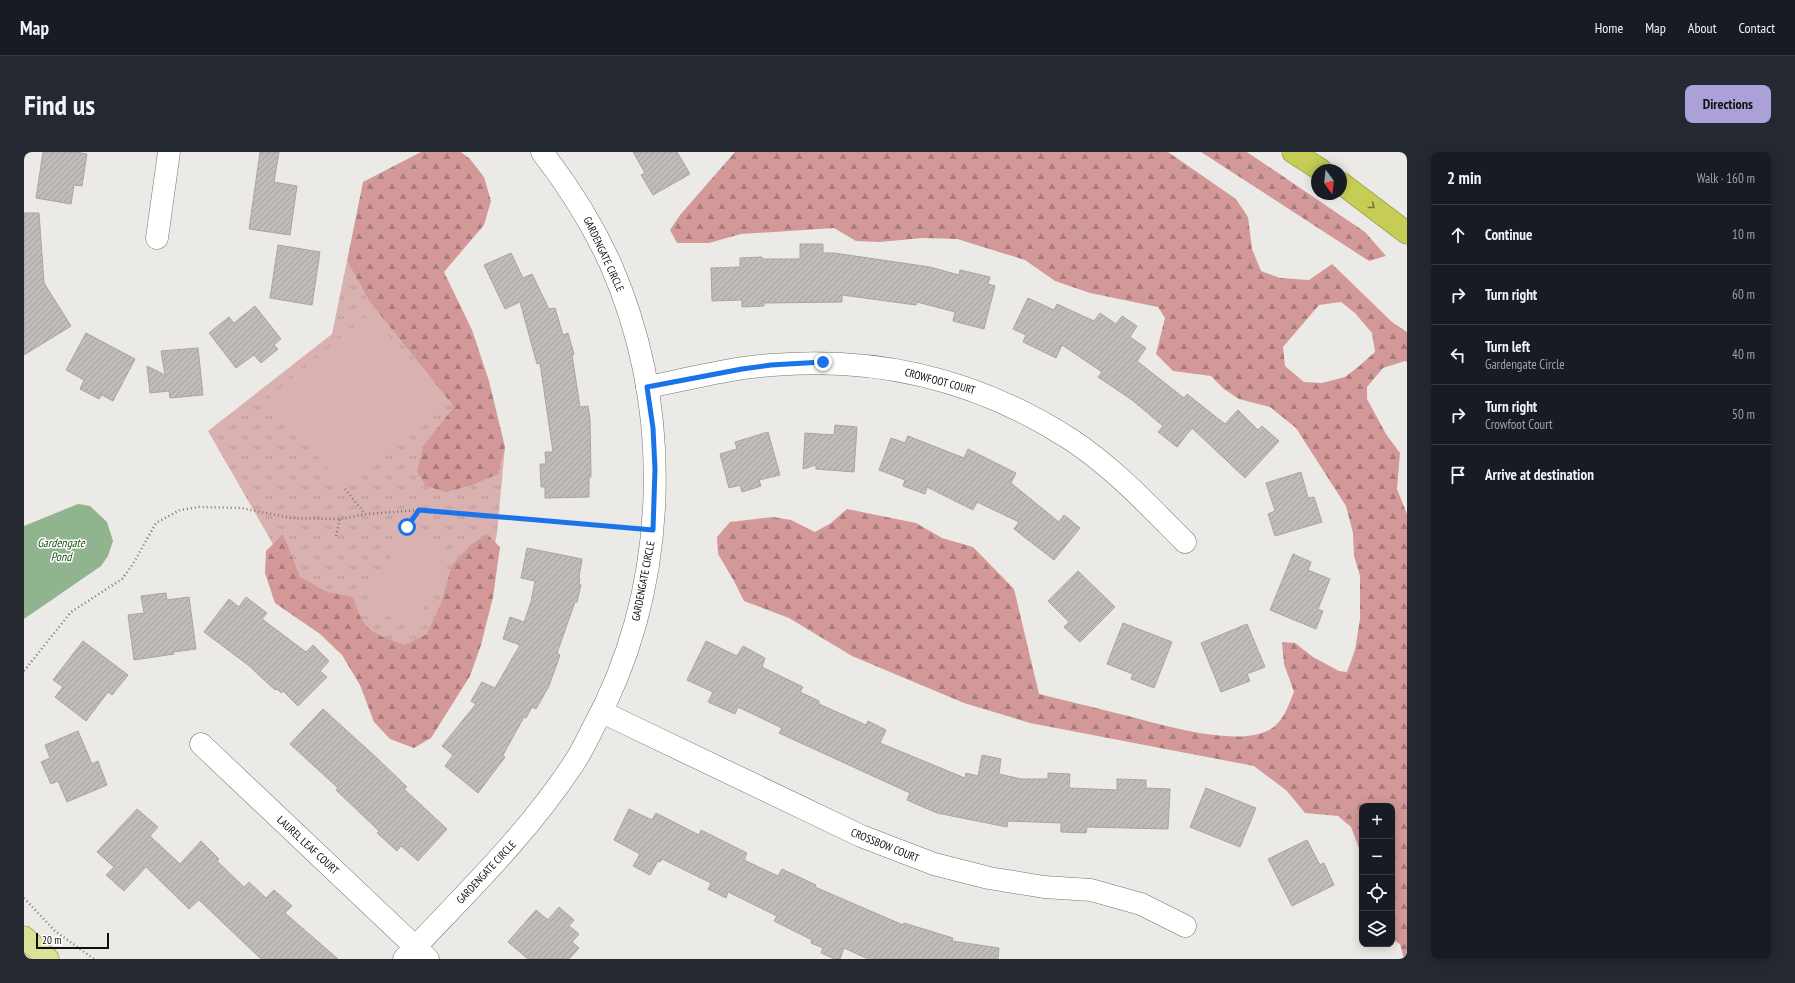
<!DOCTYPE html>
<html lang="en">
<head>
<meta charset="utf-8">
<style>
  :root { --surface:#171b24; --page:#242831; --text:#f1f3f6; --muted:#9ea1a6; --line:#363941; --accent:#aba0d7 }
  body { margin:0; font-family:"PT Sans Narrow",sans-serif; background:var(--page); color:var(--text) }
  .controls { position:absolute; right:12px; bottom:12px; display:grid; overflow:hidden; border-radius:8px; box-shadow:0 2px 10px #0003 }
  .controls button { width:36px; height:36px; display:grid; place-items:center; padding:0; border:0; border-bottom:1px solid var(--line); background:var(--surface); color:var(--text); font:20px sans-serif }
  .compass { position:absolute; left:1287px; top:12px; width:36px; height:36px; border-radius:50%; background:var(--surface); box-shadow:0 2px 10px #0003; rotate:165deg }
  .scale { position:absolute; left:12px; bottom:10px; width:73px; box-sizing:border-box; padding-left:4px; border:2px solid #0f0e0d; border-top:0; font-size:11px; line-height:14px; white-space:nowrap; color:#0f0e0d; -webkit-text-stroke:3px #fff; paint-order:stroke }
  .stop { position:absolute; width:12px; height:12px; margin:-9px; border:3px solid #1a73e8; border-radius:50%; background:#fff }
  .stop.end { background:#1a73e8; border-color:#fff; box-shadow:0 1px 4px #0008 }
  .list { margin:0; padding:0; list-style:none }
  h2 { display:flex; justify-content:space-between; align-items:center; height:52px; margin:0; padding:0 16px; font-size:17px }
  h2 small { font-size:13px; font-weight:400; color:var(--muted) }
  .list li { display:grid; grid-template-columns:26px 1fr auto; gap:12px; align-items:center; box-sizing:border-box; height:60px; padding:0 16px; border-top:1px solid var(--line) }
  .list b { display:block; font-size:15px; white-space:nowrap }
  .list p { margin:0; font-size:13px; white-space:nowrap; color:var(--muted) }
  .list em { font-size:13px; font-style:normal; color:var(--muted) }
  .icon { flex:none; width:22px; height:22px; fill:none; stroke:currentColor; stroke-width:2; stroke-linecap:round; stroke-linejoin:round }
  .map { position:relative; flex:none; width:1383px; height:807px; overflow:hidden; border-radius:8px }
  header { display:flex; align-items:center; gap:24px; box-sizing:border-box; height:56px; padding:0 20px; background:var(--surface); border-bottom:1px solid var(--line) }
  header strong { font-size:19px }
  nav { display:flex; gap:22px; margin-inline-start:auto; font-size:14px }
  .intro { display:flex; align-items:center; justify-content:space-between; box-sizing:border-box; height:96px; padding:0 24px }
  h1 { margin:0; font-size:28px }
  .button { padding:10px 18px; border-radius:8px; background:var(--accent); color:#111; font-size:14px; font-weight:700 }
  main { display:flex; gap:24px; padding:0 24px }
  aside { flex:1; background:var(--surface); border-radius:8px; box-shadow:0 2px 10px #0003 }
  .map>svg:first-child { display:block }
  .grass { fill:url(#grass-tufts) }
  .forest { fill:url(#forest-firs); fill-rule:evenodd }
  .pitch { fill:#d8b1b0 }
  .water { fill:#90b48d }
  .building { fill:url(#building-hatch); stroke:#a8a5a3 }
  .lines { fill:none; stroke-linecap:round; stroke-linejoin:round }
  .minor-casing { stroke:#757370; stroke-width:23 }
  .primary-casing { stroke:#858a3c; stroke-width:23 }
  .motorway-casing { stroke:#858a3c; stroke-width:23 }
  .path { stroke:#7b7977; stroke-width:2.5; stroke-dasharray:1 3; stroke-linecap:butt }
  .minor { stroke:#fff; stroke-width:22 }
  .primary { stroke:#dce199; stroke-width:22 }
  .motorway { stroke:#c5cd55; stroke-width:22 }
  .oneway { stroke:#737735 }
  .route { stroke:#1a73e8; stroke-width:5 }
  .labels { text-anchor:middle; stroke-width:3; stroke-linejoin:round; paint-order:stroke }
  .street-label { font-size:11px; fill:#0f0e0d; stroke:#fff }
  .water-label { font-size:12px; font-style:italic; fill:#1d501d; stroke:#fff }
</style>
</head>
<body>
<header>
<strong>Map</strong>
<nav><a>Home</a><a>Map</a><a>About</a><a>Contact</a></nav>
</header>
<div class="intro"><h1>Find us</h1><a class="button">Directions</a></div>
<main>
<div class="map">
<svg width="1383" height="807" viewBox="0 0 1383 807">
  <defs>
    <pattern id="grass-tufts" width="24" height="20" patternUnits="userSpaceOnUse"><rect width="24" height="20" fill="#d8b1b0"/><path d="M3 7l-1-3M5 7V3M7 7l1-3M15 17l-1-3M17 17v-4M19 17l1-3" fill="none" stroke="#b89796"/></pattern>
    <pattern id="forest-firs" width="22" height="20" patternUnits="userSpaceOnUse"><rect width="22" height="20" fill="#d29998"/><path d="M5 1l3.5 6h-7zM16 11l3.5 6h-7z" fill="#a97b7a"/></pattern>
    <pattern id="building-hatch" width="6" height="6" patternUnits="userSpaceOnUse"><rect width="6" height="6" fill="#c0bcba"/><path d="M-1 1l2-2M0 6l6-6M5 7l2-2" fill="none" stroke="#a4a09f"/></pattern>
  </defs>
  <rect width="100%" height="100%" fill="#eceae7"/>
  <polygon class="grass" points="323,109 345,149 430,255 481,295 473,381 462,439 440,494 332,505 284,453 184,279 308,182"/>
  <g class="forest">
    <polygon points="397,0 437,0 446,7 460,25 467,49 460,73 420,120 448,178 465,229 481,295 474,322 448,333 422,340 402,334 393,319 400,293 430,255 345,149 323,109 339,30"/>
    <path d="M711,0h433l68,47 12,18 4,32 9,22 19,7 29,2 23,-16 60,58 15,10v30l-2,-1 -22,7 -16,19v12l19,35 14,19 -3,36 10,25v445h-3l-4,-15 -8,-5v-133h-30v50l-11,-29 -13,-11 -33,-3 -18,-22 -33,-25 -224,-43 -66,-20 -112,-47 -63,-38 -45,-17 -10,-20 -16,-27 -1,-17 13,-15 43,-5 18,3 24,12 16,-9 16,-14 69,14 26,15 31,9 41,42 25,105c28,7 57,14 85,21 36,9 109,32 143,16 16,-7 21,-25 27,-39l-10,-28 -2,-22 13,1 18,14 26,14 8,1 8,-22 5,-31v-43l-6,-20 -1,-23 -7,-27 -50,-78 -26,-21 -31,-8 -15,-10 -13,-13 -38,-5 -17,-17 9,-36 -7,-11 -68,-14 -35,-12 -30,-21 -68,-21 -35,-1 -42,4 -24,-1 -22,-13 -93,6 -32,9h-32l-7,-13 10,-15zM1317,150l14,11 17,20 3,19 -17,15 -13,10 -23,6 -18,-1 -19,-16 -2,-19 36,-42z"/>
    <polygon points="1177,0 1223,0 1341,80 1362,104 1345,109"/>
    <path d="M259,382l17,43 27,15 26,5c11,36 18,35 51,48l23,-11 15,-33 10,-36 20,-21 15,-10 13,13 -7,50 -12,48 -11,31 -39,62 -17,10 -24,-9 -16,-17 -14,-37 -18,-30 -22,-21 -45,-31 -10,-30 1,-22z"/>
  </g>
  <g class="pitch">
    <polygon points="346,161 423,251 321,337 244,246"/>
    <polygon points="383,375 430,401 388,477 341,451"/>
  </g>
  <polygon class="water" points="54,352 66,354 83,370 89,389 84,404 77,414 0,467 0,374"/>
  <g class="building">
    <polygon points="19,0 52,0 63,2 58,34 50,33 47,52 12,46"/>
    <polygon points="236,0 255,0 250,30 273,34 266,83 225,77"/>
    <polygon points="609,0 653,0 666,22 629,43 617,23 621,21"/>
    <polygon points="0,61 15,61 20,131 47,174 0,203"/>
    <polygon points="776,92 799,92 799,101 810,101 906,115 935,123 936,118 966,125 964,132 971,134 960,177 929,169 931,160 893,150 892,153 818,143 818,150 740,151 740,154 718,155 718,148 688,149 687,116 716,115 716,106 738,105 738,107 776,107"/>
    <polygon points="254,93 296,100 288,153 246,146"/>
    <polygon points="487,101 499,126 508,122 525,157 531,156 539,183 544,181 550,202 548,203 556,255 564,254 566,267 567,325 565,325 565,345 521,346 521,335 517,335 516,312 522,312 521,300 529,300 516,211 513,212 496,150 481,157 460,113"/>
    <polygon points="1004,146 1030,158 1033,152 1070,169 1076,161 1092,172 1098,164 1113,174 1106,185 1122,196 1113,209 1160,246 1163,242 1201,272 1214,258 1234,278 1238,274 1255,289 1221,326 1168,276 1153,295 1134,280 1139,274 1108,248 1074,225 1078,220 1038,193 1032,206 999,190 1002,183 989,177"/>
    <polygon points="231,154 257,187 250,193 254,197 237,211 230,203 212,216 185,181 205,165 210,171"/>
    <polygon points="62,181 111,207 89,249 78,243 75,247 56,237 60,228 42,218"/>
    <polygon points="174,196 179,243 146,246 145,239 126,241 123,214 141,223 137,199"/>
    <polygon points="811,273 833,275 830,320 792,317 792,313 779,317 781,281 810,283"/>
    <polygon points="744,280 756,323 735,328 737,334 718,340 716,333 705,336 696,302 713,297 711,290"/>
    <polygon points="884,284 940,306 944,297 992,321 987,331 1035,370 1040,363 1056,376 1030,408 990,377 995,370 953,350 949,358 903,335 901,342 879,334 881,328 855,318 867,286 881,291"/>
    <polygon points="1277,320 1284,346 1290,345 1298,370 1251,384 1244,362 1251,359 1242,331"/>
    <polygon points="503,396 558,407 555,425 556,426 555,432 557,433 553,450 551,450 533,501 536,503 525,534 512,557 508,555 502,566 500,565 479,603 481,605 454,641 421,614 429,603 418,594 452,552 447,549 458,530 471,536 496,493 479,487 486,465 500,470 507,450 511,429 497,426"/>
    <polygon points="1269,402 1287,410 1284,418 1306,427 1294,457 1299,459 1292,477 1246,458"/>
    <polygon points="1054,419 1091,455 1056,490 1040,475 1045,470 1024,449"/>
    <polygon points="142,441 143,448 165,445 172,497 149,500 150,502 110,508 104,463 120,461 117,444"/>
    <polygon points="222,445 243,461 238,467 282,500 289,493 305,509 296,519 303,525 274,554 259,539 257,541 253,537 251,538 224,513 180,480 205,447 215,455"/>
    <polygon points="1099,471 1148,490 1130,536 1107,527 1109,522 1083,512"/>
    <polygon points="1223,472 1241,515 1223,522 1226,529 1197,540 1177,491"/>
    <polygon points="59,489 104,523 88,543 84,540 62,569 31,545 39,535 29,528"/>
    <polygon points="682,489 713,504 719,494 741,506 738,515 779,535 776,540 795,549 795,552 842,573 844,569 862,578 856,591 941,626 942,621 954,624 958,603 977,607 975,622 997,627 1024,627 1024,621 1046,622 1045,636 1093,638 1093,627 1122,628 1122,636 1146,637 1144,677 1063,675 1062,681 1037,680 1037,671 984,669 983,675 913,661 883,648 886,641 755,581 758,576 714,555 711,562 684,550 689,540 663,528"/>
    <polygon points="299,557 355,608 383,635 380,637 423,677 394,709 377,694 373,699 353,681 355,679 312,638 314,636 266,592"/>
    <polygon points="54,579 68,612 74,609 83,633 43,650 34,629 27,632 17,610 26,606 21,593"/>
    <polygon points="1182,636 1232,656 1216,695 1166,675"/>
    <polygon points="113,657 134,675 126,684 156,712 177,689 195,707 193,709 220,735 225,730 242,746 250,738 268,754 261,761 314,807 237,807 175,748 165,757 122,715 100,739 82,723 90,715 73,700"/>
    <polygon points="605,657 628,668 632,661 675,683 677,678 723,701 720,708 754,724 758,717 792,733 791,735 879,773 880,771 929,786 928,789 975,796 974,807 844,807 820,796 816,807 811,807 797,801 799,796 787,791 788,788 750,769 753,764 704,740 702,746 684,737 687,731 638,707 636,710 634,709 626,723 609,714 616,702 590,688"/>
    <polygon points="1283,688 1296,713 1300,711 1310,733 1268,754 1244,707"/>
    <polygon points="535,755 550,768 545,774 555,782 548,790 555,796 545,807 504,807 484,790 512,758 524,768"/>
  </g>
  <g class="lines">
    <g class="minor-casing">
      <g id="minor">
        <polyline points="133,86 145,0"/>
        <path d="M623,235c41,-8 83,-19 125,-22 107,-9 208,16 298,74 43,28 79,67 115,103"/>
        <polyline points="578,560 837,684 910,712 965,726 1020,735 1067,738 1117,752 1161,774"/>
        <polyline points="177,592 404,807"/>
        <path d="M380,807c58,-62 121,-122 168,-193 8,-11 14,-24 20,-36 77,-141 83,-317 19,-465 -18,-40 -42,-78 -69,-113"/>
      </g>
    </g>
    <g class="primary-casing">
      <polyline id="primary" points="0,785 24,807"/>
    </g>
    <g class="motorway-casing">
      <g id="motorway">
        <polyline points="1269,0 1297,18"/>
        <polyline points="1317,31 1383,81"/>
      </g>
    </g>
    <g class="path">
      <polyline points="321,337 341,362"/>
      <polyline points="383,375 395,358"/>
      <polyline points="312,384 316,367"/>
      <polyline points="0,519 47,460 98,427 109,412 132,371 156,358 175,355 217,356 267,366 316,367 342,362 395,358 605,376"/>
      <polyline points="0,746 31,779 70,807"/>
    </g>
    <use href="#minor" class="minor"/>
    <use href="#primary" class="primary"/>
    <use href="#motorway" class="motorway"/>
  </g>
  <defs><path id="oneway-chevron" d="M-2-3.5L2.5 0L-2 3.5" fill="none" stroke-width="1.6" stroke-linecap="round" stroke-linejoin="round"/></defs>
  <use class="oneway" href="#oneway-chevron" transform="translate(1348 54) rotate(38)"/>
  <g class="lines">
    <polyline class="route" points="383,375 395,358 629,378 631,317 629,276 623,235 718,217 747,213 799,210"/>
  </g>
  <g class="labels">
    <g class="street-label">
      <text transform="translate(580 102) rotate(65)" y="4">GARDENGATE CIRCLE</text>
      <text transform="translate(916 229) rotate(15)" y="4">CROWFOOT COURT</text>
      <text transform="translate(619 429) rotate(-79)" y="4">GARDENGATE CIRCLE</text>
      <text transform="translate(284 693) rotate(43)" y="4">LAUREL LEAF COURT</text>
      <text transform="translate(861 693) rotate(22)" y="4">CROSSBOW COURT</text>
      <text transform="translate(462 720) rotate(-47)" y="4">GARDENGATE CIRCLE</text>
    </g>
    <g class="water-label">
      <text x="37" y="395">Gardengate<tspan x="37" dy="14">Pond</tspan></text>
    </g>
  </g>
</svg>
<div class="controls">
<button>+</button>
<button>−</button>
<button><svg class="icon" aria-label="locate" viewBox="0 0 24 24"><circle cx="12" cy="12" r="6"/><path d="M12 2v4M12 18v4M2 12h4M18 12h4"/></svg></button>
<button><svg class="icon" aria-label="layers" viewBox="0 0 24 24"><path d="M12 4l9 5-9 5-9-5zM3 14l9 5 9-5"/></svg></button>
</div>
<svg class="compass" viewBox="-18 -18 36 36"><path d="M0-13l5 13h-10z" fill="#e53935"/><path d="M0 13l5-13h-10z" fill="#9ea1a6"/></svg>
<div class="scale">20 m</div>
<div class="stop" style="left:383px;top:375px"></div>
<div class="stop end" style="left:799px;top:210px"></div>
</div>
<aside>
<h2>2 min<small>Walk · 160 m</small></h2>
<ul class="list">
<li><svg class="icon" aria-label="ahead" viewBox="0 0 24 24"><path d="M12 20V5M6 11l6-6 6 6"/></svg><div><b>Continue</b></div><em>10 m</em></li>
<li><svg class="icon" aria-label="right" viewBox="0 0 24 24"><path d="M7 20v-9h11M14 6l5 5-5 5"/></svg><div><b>Turn right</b></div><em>60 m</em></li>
<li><svg class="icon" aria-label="left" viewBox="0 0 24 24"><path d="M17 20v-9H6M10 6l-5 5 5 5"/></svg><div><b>Turn left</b><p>Gardengate Circle</p></div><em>40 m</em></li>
<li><svg class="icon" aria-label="right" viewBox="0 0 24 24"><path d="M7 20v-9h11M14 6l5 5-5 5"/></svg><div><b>Turn right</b><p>Crowfoot Court</p></div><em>50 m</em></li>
<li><svg class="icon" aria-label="arrive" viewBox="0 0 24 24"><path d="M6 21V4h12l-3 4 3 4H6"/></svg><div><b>Arrive at destination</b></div></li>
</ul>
</aside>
</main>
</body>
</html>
